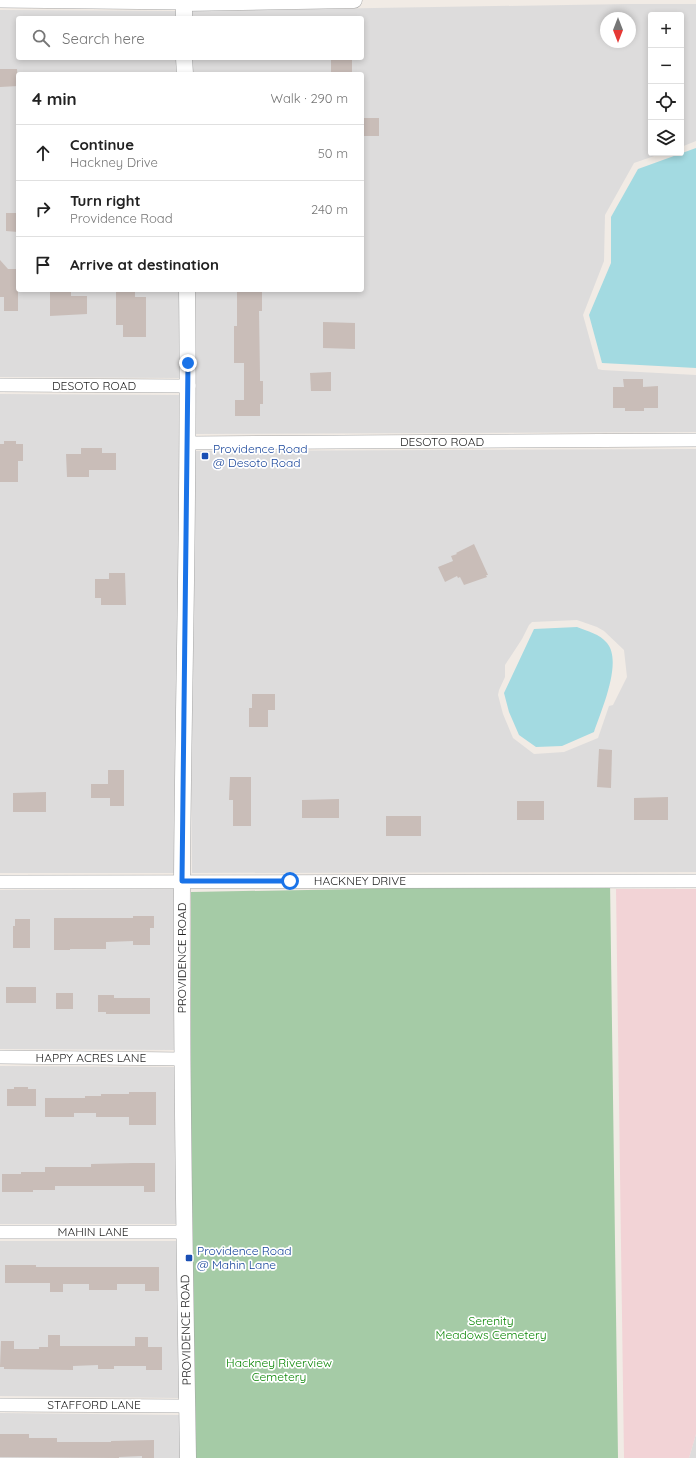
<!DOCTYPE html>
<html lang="en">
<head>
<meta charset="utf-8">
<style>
  :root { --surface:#fff; --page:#f6f6f6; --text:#222; --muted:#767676; --line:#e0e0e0 }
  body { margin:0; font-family:Quicksand,sans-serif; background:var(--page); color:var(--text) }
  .controls { position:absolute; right:12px; top:12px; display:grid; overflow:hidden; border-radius:4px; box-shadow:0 2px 6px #0003 }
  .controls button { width:36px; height:36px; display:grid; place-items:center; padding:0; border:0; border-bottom:1px solid var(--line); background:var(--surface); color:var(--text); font:20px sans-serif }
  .compass { position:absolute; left:600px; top:12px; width:36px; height:36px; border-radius:50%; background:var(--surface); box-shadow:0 2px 6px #0003; rotate:180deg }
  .stop { position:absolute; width:12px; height:12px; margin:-9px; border:3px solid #1a73e8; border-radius:50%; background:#fff }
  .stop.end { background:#1a73e8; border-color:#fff; box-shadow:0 1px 4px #0008 }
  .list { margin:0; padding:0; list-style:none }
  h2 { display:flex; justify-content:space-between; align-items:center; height:52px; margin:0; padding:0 16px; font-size:17px }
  h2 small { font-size:13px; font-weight:400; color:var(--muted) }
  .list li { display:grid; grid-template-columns:26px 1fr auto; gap:12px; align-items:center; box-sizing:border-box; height:56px; padding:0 16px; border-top:1px solid var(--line) }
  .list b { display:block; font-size:15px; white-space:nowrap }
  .list p { margin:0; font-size:13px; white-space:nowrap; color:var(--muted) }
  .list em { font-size:13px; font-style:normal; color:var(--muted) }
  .icon { flex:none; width:22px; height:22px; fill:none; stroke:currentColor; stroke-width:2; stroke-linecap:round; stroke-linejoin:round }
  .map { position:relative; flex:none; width:696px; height:1458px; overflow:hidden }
  .search { position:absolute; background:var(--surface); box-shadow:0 2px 6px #0003; left:16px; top:16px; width:348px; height:44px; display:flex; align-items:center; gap:10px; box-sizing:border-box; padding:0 14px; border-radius:4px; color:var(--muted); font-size:15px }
  .panel { position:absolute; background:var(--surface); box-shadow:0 2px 6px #0003; left:16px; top:72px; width:348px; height:220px; border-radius:4px }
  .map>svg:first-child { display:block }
  .residential { fill:#dddcdc; fill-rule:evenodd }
  .commercial { fill:#f2d3d6 }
  .cemetery { fill:#a5cba6 }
  .water { fill:#a3dae1 }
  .building { fill:#c9bdb8 }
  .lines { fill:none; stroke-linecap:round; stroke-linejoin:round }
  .minor-casing { stroke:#a6a6a6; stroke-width:14 }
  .tertiary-casing { stroke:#a6a6a6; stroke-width:17 }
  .minor { stroke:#fff; stroke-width:13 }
  .tertiary { stroke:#fff; stroke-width:16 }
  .route { stroke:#1a73e8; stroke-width:5 }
  .transit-dot { fill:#1a4fb4; stroke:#fff; stroke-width:1.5 }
  .labels { text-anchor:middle; stroke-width:3.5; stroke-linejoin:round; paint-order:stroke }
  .street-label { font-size:12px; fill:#1f1f1f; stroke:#fff }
  .transit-label { font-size:12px; fill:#164399; stroke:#fff; text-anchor:start }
  .park-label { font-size:12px; fill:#0a8605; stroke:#fff }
</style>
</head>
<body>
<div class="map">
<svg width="696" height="1458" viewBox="0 0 696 1458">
  <rect width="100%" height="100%" fill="#f1ebe5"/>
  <g class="residential">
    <path d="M626,4h70v137l-15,6v-132h-30v138h12l-29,10 -29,52 -1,46 -21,54 15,54 4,1 94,5v57l-500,2 -1,-144h167v-216h-170v-16h170v-40h-171v-7zM606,18h24v24h-24z"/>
    <polygon points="0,10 176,11 176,18 18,18 18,58 177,58 177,74 18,74 18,290 180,290 181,378 0,377"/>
    <polygon points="0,394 181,395 175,873 0,873"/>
    <path d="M696,449v423l-504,1 -1,-83 4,-339zM577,620l20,7 7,4 20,19 3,27 -14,28 -4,1 -11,32 -34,14 -30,2 -21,-16 -10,-24 -5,-19 1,-5 6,-13v-12l17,-26 7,-14 3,-3z"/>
    <polygon points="175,889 175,1050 0,1049 0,890"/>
    <polygon points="0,1066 175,1067 177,1224 0,1224"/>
    <polygon points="0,1241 178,1241 180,1398 0,1396"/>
    <polygon points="0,1413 180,1415 181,1458 0,1458"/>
    <polygon points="696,1434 696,1458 689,1458"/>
  </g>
  <polygon class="commercial" points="616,889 696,889 696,1434 689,1458 624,1458"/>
  <polygon class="cemetery" points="610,881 618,1458 191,1458 191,892 361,889"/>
  <g class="water">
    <polygon points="696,148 696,368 602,363 589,315 611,263 611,217 638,169"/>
    <path d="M577,627c10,4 23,7 30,16 16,19 -6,68 -13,89l-32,14 -26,1 -17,-12 -10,-23 -5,-19 30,-64z"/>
  </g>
  <g class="building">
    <rect x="331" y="58" width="21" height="16"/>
    <polygon points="0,69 17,69 18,86 0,87"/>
    <rect x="362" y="118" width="17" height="18"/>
    <polygon points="6,213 18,213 18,232 6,231"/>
    <polygon points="0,260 8,269 18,269 18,311 4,311 4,297 0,297"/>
    <polygon points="50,290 71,290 71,296 87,296 87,314 50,316"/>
    <polygon points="116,290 135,290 135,297 146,297 146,337 123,337 123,325 116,325"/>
    <polygon points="262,290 262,311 259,311 260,375 260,381 263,381 263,404 260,404 260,416 235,416 235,400 244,400 244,363 234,363 234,326 237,326 237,291"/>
    <polygon points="323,322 355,323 355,349 323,348"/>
    <polygon points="331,372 331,391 311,391 310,373"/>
    <polygon points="623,379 643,379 643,387 658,386 658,408 644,408 644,411 625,411 625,408 613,408 613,387 624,387"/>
    <polygon points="4,441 16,441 16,444 23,444 23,461 18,461 18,482 0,482 0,444 4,444"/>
    <polygon points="81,448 102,448 102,453 116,453 116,470 89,470 89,477 67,477 66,454 81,454"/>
    <polygon points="474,544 488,575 486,575 487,577 464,585 460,577 458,578 457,576 445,582 438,567 453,561 451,556 457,554 456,553"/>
    <polygon points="109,573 125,573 126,605 101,605 101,598 95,598 95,579 109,579"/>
    <polygon points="252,694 275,694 275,710 268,710 268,727 249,727 249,708 252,708"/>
    <polygon points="599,749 612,750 611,788 597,787"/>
    <polygon points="108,770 124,770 124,806 110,806 110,798 91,798 91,784 108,784"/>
    <polygon points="230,777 251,777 251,826 233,826 233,800 229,800"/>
    <polygon points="46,792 46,812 13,812 13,793"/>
    <polygon points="668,797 668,820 634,820 634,798"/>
    <polygon points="339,799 339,818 302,818 302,800"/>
    <rect x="517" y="801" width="27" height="19"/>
    <rect x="386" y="816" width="35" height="20"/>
    <polygon points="133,916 154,916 154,928 150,928 150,945 133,945 133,941 106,942 106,949 70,949 70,950 54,950 54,918 133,918"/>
    <polygon points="15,919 30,919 30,948 13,948 13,926 15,926"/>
    <rect x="6" y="987" width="30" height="16"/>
    <rect x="56" y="993" width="17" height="16"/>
    <polygon points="98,995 114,995 114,998 150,998 150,1014 106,1014 106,1012 98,1012"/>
    <polygon points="14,1087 28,1087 28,1089 36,1089 36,1106 7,1106 7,1089 14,1089"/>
    <polygon points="129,1092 156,1092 156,1125 129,1125 129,1117 96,1117 96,1113 74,1113 74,1117 45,1117 45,1098 85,1098 85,1096 101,1096 101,1094 129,1094"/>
    <polygon points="133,1163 155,1163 155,1192 144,1192 144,1186 55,1186 55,1190 33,1190 33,1192 2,1192 2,1174 21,1174 21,1172 45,1172 45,1167 91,1167 91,1164"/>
    <polygon points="5,1265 36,1265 36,1267 159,1267 159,1291 145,1291 145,1284 117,1284 117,1290 89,1290 89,1284 63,1284 63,1292 50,1292 50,1283 5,1283"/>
    <polygon points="48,1335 60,1335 60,1346 135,1346 135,1337 148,1337 148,1347 162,1347 162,1370 146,1370 146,1366 114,1366 114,1369 98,1369 98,1365 73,1366 73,1370 4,1369 4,1367 0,1367 1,1341 14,1341 14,1349 39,1349 39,1347 48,1347"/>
    <polygon points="0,1434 29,1434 29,1438 57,1438 57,1442 111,1442 111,1441 154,1440 154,1458 142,1458 142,1456 119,1457 119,1458 0,1457"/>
  </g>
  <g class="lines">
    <g class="minor-casing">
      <g id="minor">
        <polyline points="0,1 184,3"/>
        <polyline points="0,385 189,386"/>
        <polyline points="188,443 696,440"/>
        <polyline points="0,882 696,881"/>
        <polyline points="0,1057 183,1059"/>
        <polyline points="0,1232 185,1232"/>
        <polyline points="0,1405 187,1406"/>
      </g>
    </g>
    <g class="tertiary-casing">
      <g id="tertiary">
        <polyline points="184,0 184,18"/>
        <polyline points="184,3 354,0"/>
        <polyline points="184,58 185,74"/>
        <path d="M187,290c3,198 -4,395 -5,593 -1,192 3,383 6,575"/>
      </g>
    </g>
    <use href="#minor" class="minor"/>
    <use href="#tertiary" class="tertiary"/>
  </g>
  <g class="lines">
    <polyline class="route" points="188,363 182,881 290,881"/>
  </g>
  <g class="transit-dot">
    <rect x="201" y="452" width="8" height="8" rx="2"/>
    <rect x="185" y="1254" width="8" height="8" rx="2"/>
  </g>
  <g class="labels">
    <g class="street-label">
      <text x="94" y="390">DESOTO ROAD</text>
      <text x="442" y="446">DESOTO ROAD</text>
      <text x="360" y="885">HACKNEY DRIVE</text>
      <text transform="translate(182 958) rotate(-90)" y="4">PROVIDENCE ROAD</text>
      <text x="91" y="1062">HAPPY ACRES LANE</text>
      <text x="93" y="1236">MAHIN LANE</text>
      <text transform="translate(186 1330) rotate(-91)" y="4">PROVIDENCE ROAD</text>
      <text x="94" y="1409">STAFFORD LANE</text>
    </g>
    <g class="transit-label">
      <text x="213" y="453">Providence Road<tspan x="213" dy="14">@ Desoto Road</tspan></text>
      <text x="197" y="1255">Providence Road<tspan x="197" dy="14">@ Mahin Lane</tspan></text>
    </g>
    <g class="park-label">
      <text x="491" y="1325">Serenity<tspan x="491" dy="14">Meadows Cemetery</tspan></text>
      <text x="279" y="1367">Hackney Riverview<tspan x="279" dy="14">Cemetery</tspan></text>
    </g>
  </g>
</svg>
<div class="controls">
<button>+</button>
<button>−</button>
<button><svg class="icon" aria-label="locate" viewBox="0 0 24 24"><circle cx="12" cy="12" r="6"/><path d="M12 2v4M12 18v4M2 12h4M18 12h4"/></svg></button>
<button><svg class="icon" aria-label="layers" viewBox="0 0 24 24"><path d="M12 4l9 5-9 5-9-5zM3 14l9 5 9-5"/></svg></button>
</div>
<svg class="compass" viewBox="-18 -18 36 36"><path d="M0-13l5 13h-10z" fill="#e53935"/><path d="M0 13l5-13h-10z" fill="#767676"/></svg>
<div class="stop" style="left:290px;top:881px"></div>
<div class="stop end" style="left:188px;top:363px"></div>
<div class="search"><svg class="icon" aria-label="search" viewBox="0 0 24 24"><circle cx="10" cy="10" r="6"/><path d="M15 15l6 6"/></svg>Search here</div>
<section class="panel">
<h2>4 min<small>Walk · 290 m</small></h2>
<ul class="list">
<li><svg class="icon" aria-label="ahead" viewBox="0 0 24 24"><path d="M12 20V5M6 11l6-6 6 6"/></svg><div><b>Continue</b><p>Hackney Drive</p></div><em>50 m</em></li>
<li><svg class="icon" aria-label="right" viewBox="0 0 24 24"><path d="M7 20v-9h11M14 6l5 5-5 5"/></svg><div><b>Turn right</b><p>Providence Road</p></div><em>240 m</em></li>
<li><svg class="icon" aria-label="arrive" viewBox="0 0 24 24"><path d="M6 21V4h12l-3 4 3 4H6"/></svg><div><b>Arrive at destination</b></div></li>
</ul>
</section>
</div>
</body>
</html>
